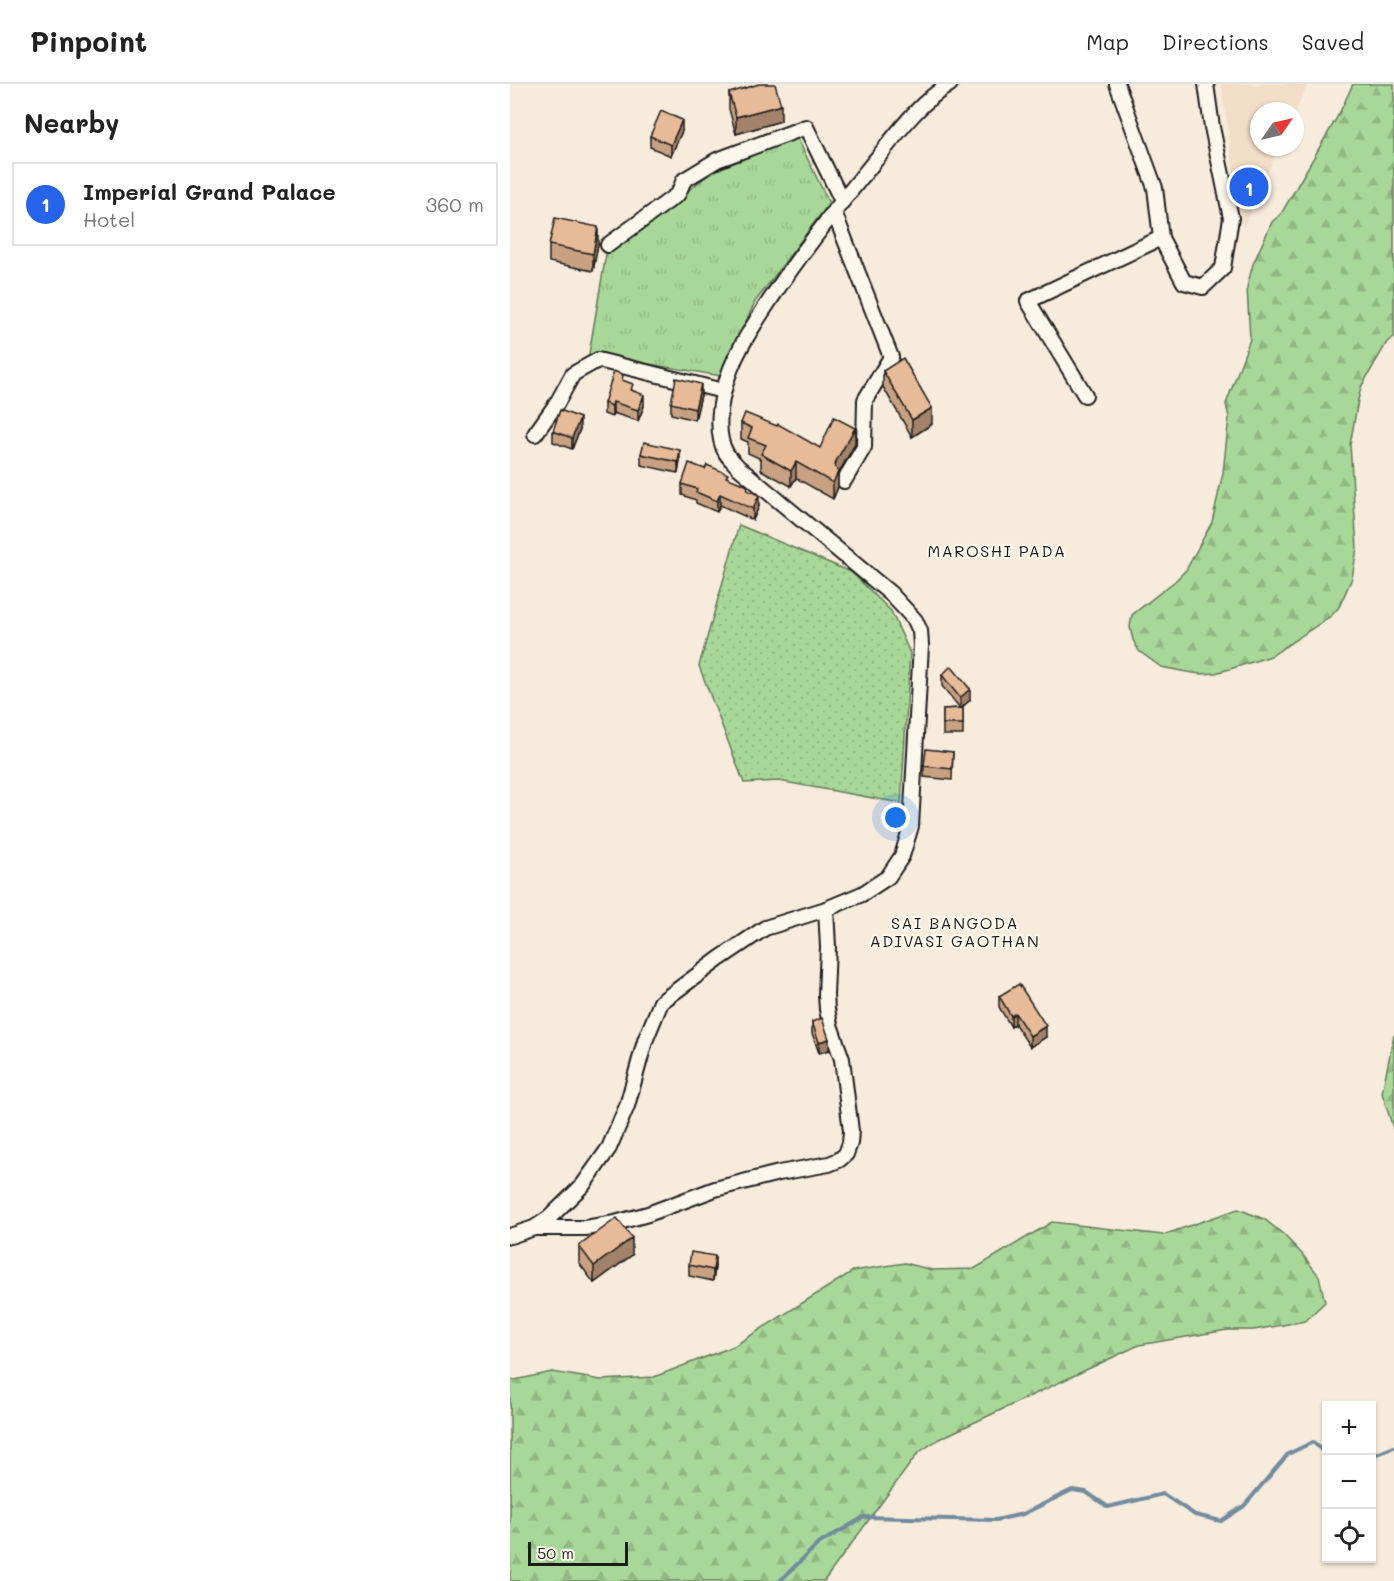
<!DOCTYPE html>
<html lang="en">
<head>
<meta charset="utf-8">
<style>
  :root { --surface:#fff; --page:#f2f2f2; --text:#222; --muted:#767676; --line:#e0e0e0; --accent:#2563eb }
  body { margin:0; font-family:Mali,sans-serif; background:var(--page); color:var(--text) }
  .controls { position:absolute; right:18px; bottom:18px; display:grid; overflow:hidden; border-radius:0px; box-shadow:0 2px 4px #0004 }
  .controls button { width:54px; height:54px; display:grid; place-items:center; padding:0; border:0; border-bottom:2px solid var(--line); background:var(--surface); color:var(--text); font:30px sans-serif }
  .compass { position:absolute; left:740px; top:18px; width:54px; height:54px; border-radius:50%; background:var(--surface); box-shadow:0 2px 4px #0004; rotate:56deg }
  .scale { position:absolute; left:18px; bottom:15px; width:100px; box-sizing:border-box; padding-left:6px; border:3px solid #1c1c1c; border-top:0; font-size:16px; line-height:21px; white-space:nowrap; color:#1c1c1c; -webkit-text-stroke:4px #fbf7ec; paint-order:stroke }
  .you { position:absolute; left:386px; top:734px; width:21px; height:21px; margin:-15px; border:4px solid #fff; border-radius:50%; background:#1a73e8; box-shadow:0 0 0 9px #1a73e833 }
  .badge { display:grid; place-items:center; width:39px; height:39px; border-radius:50%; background:var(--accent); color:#fff; font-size:20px; font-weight:700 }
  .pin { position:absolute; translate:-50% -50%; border:3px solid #fff; box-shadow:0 2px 6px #0006 }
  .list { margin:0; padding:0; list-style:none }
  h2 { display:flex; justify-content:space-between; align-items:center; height:78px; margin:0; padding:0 24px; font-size:26px }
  h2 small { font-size:20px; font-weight:400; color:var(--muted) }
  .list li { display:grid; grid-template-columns:39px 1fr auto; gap:18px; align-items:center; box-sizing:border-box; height:84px; margin:0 12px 12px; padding:0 12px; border:2px solid var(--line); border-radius:0px }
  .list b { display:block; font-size:22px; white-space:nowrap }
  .list p { margin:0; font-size:20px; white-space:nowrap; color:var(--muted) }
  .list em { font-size:20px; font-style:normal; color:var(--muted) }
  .icon { flex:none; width:33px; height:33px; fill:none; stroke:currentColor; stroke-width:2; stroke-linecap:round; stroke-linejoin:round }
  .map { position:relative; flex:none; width:884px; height:1497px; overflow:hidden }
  header { display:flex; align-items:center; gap:36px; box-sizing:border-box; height:84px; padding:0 30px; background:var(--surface); border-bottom:2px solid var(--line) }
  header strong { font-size:28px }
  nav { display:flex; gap:33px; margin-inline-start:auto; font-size:21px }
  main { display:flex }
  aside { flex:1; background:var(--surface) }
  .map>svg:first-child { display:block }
  .built { fill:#f2ddc7 }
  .grass { fill:url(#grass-tufts); stroke:#627a5a; stroke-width:1.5 }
  .forest { fill:url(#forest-firs); stroke:#627a5a; stroke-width:1.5 }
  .park { fill:url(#park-dots); stroke:#627a5a; stroke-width:1.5 }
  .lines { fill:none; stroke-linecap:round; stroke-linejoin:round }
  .stream { stroke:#728b9f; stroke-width:4 }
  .minor-casing { stroke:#1c1c1c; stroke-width:18 }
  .minor { stroke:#fbf7ec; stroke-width:14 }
  .wall { fill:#c7a182; stroke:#1c1c1c; stroke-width:1.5 }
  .shaded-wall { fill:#a2836a; stroke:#1c1c1c; stroke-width:1.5 }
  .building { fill:#e7bb97; stroke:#1c1c1c; stroke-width:1.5 }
  .labels { text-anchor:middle; stroke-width:4.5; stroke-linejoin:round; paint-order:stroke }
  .neighbourhood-label { font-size:16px; letter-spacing:1.5px; fill:#1c1c1c; stroke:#fbf7ec }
</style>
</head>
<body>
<header>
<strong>Pinpoint</strong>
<nav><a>Map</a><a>Directions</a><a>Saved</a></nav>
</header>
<main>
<aside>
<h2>Nearby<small></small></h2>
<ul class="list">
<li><span class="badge">1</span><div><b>Imperial Grand Palace</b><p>Hotel</p></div><em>360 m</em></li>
</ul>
</aside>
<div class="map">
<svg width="884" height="1497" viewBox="0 0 884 1497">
  <defs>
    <pattern id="grass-tufts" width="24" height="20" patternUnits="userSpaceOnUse" patternTransform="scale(1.5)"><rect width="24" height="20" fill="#a8d898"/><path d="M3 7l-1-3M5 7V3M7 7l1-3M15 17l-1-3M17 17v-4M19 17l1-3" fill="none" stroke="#90b982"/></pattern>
    <pattern id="forest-firs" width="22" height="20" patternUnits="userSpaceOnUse" patternTransform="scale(1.5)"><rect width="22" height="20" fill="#a8d898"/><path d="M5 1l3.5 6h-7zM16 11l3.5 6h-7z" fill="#90b982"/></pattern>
    <pattern id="park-dots" width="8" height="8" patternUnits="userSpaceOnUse" patternTransform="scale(1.5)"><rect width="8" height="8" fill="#a8d898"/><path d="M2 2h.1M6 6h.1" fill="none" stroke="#90b982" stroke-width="1.8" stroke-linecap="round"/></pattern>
  </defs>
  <rect width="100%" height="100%" fill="#f7ebdb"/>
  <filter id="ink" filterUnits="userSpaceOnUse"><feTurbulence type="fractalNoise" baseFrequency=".0167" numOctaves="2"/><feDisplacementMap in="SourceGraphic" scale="12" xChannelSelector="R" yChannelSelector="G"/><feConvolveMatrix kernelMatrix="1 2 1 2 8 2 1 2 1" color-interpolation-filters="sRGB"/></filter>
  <g filter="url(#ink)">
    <polygon class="built" points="711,0 798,0 785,28 749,27 749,63 769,63 733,144"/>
    <polygon class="grass" points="287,53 319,119 245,218 211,292 79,270 96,170 202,88"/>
    <g class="forest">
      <polygon points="843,0 884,0 884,253 877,258 851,303 848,316 840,361 847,464 842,494 829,523 821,532 761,572 720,585 705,589 691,590 677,588 651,583 629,567 623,556 620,543 622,531 665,497 676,486 702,438 713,389 719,333 716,320 740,255 737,203 743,180 762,138 771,130 829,30"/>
      <polygon points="884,951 884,1047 872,1009"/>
      <polygon points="728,1125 754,1135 773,1150 792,1170 809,1192 815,1218 795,1237 744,1246 717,1246 629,1261 429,1355 408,1369 314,1497 0,1497 0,1297 42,1288 91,1296 144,1293 224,1262 343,1187 395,1179 422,1186 464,1185 542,1138 653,1151"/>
    </g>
    <polygon class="park" points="229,441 341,488 381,527 400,569 391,719 269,697 234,699 189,582"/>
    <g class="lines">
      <g class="stream">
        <polyline points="862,1372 884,1363"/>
        <polyline points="270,1497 308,1460 354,1433 486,1436 513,1430 562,1406 576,1408 598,1423 653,1410 685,1431 711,1437 734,1422 778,1370 803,1358 816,1370"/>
      </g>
      <g class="minor-casing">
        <g id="minor">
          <polyline points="607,0 645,104 651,154 674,198 693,203 713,184 721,134 702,43 696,0"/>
          <polyline points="324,128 381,273 355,316 354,363 334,397"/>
          <polyline points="98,161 168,110 174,96 207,76 296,43 332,117"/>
          <polyline points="575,311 518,217 651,154"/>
          <polyline points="25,350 47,319 63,290 88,276 213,307"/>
          <polyline points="25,1144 75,1144 105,1139 138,1130 205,1105 269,1089 319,1080 329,1076 336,1070 340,1059 341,1047 332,975 320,941 317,925 316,911 318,863 316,825"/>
          <path d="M0,1152l24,-8 14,-9 35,-34 26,-37 18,-42 18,-65 16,-39 58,-43 46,-31 61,-19 36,-15 26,-17 14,-21 9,-30 10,-181 -1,-14 -5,-11 -24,-26 -153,-127c-4,-5 -9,-9 -12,-14 -10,-17 -7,-44 -2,-63 8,-34 29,-64 48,-93 31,-47 66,-91 102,-135 23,-28 44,-59 76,-78"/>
        </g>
      </g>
      <use href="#minor" class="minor"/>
    </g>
    <g class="wall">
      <polygon points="219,9 271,37 226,50 219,25"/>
      <polygon points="172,47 161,72 140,63 140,52"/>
      <polygon points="88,160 83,187 39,178 39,161"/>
      <polygon points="373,287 422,340 402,353 373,303"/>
      <polygon points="113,297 123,307 134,322 128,337 103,329 102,333 94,330 94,319"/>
      <polygon points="191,311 185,336 161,330 161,319"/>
      <polygon points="231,339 310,364 345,360 328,390 328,403 323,415 286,394 281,402 251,386 251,375 238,369 238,358 231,355"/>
      <polygon points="70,345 62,365 43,358 43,347"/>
      <polygon points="131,370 170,377 168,389 131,381"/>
      <polygon points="218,394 238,406 249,422 243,436 210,421 207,428 186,419 186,416 172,411 172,400"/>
      <polygon points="432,591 460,616 451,624 453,624 453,651 433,651 433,625 450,624 432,602"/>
      <polygon points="443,668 442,696 414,693 414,682"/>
      <polygon points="489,912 536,953 520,963 505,940 501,943 489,923"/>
      <polygon points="302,938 319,966 309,969 302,949"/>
      <polygon points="69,1162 122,1171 84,1199 69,1179"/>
      <polygon points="179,1181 205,1183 203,1197 179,1192"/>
    </g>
    <g class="shaded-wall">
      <polygon points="271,21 271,37 226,50 226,33"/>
      <polygon points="172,36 172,47 161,72 161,61"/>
      <polygon points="88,143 88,160 83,187 83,170"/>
      <polygon points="191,300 191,311 185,336 185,325"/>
      <polygon points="134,311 134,322 128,337 128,326"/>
      <polygon points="103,318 103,329 102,333 102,322"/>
      <polygon points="422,324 422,340 402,353 402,336"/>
      <polygon points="70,334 70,345 62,365 62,354"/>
      <polygon points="345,344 345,360 328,390 328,403 323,415 323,399 326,377"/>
      <polygon points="170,366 170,377 168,389 168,378"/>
      <polygon points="286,378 286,394 281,402 281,387"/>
      <polygon points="210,410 210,421 207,428 207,417"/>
      <polygon points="249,411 249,422 243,436 243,425"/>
      <polygon points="460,605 460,616 450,625 450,614"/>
      <polygon points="505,929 505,940 501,943 501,932"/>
      <polygon points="536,942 536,953 520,963 520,952"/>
      <polygon points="319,955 319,966 309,969 309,958"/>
      <polygon points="122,1154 122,1171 84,1199 84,1182"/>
      <polygon points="205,1172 205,1183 203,1197 203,1186"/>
    </g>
    <g class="building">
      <polygon points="249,0 265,0 271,21 226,33 219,9"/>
      <polygon points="151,27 172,36 161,61 140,52"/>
      <polygon points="45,134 88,143 83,170 39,161"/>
      <polygon points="393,274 422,324 402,336 373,287"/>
      <polygon points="104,287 113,291 112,296 123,300 121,306 134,311 128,326 103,318 102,322 94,319"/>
      <polygon points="166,294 191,300 185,325 161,319"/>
      <polygon points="50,326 70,334 62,354 43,347"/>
      <polygon points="235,329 267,342 268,340 310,364 324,333 345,344 326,377 325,382 328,388 323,399 286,378 281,387 251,370 256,361 238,354 242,344 231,339"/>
      <polygon points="134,358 170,366 168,378 131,370"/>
      <polygon points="179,379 195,385 197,381 218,390 216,393 238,402 237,406 249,411 243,425 210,410 207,417 186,408 187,405 172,400"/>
      <polygon points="441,582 460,605 450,614 432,591"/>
      <polygon points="453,624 453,640 433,640 433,625"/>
      <polygon points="416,665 443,668 442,685 414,682"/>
      <polygon points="509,900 536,942 520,952 505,929 501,932 489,912"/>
      <polygon points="312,934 319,955 309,958 302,938"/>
      <polygon points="107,1134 122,1154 84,1182 69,1162"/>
      <polygon points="181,1168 205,1172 203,1186 179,1181"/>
    </g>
  </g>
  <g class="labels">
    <g class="neighbourhood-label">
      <text x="487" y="473">MAROSHI PADA</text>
      <text x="445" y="845">SAI BANGODA<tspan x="445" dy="18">ADIVASI GAOTHAN</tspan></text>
    </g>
  </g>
</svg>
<div class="controls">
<button>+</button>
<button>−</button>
<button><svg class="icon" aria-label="locate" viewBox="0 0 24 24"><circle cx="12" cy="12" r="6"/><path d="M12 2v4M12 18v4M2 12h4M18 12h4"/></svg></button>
</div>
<svg class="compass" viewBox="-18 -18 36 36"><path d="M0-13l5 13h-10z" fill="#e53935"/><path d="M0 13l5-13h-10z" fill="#767676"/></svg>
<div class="scale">50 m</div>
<div class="you"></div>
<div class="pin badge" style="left:739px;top:103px">1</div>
</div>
</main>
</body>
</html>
